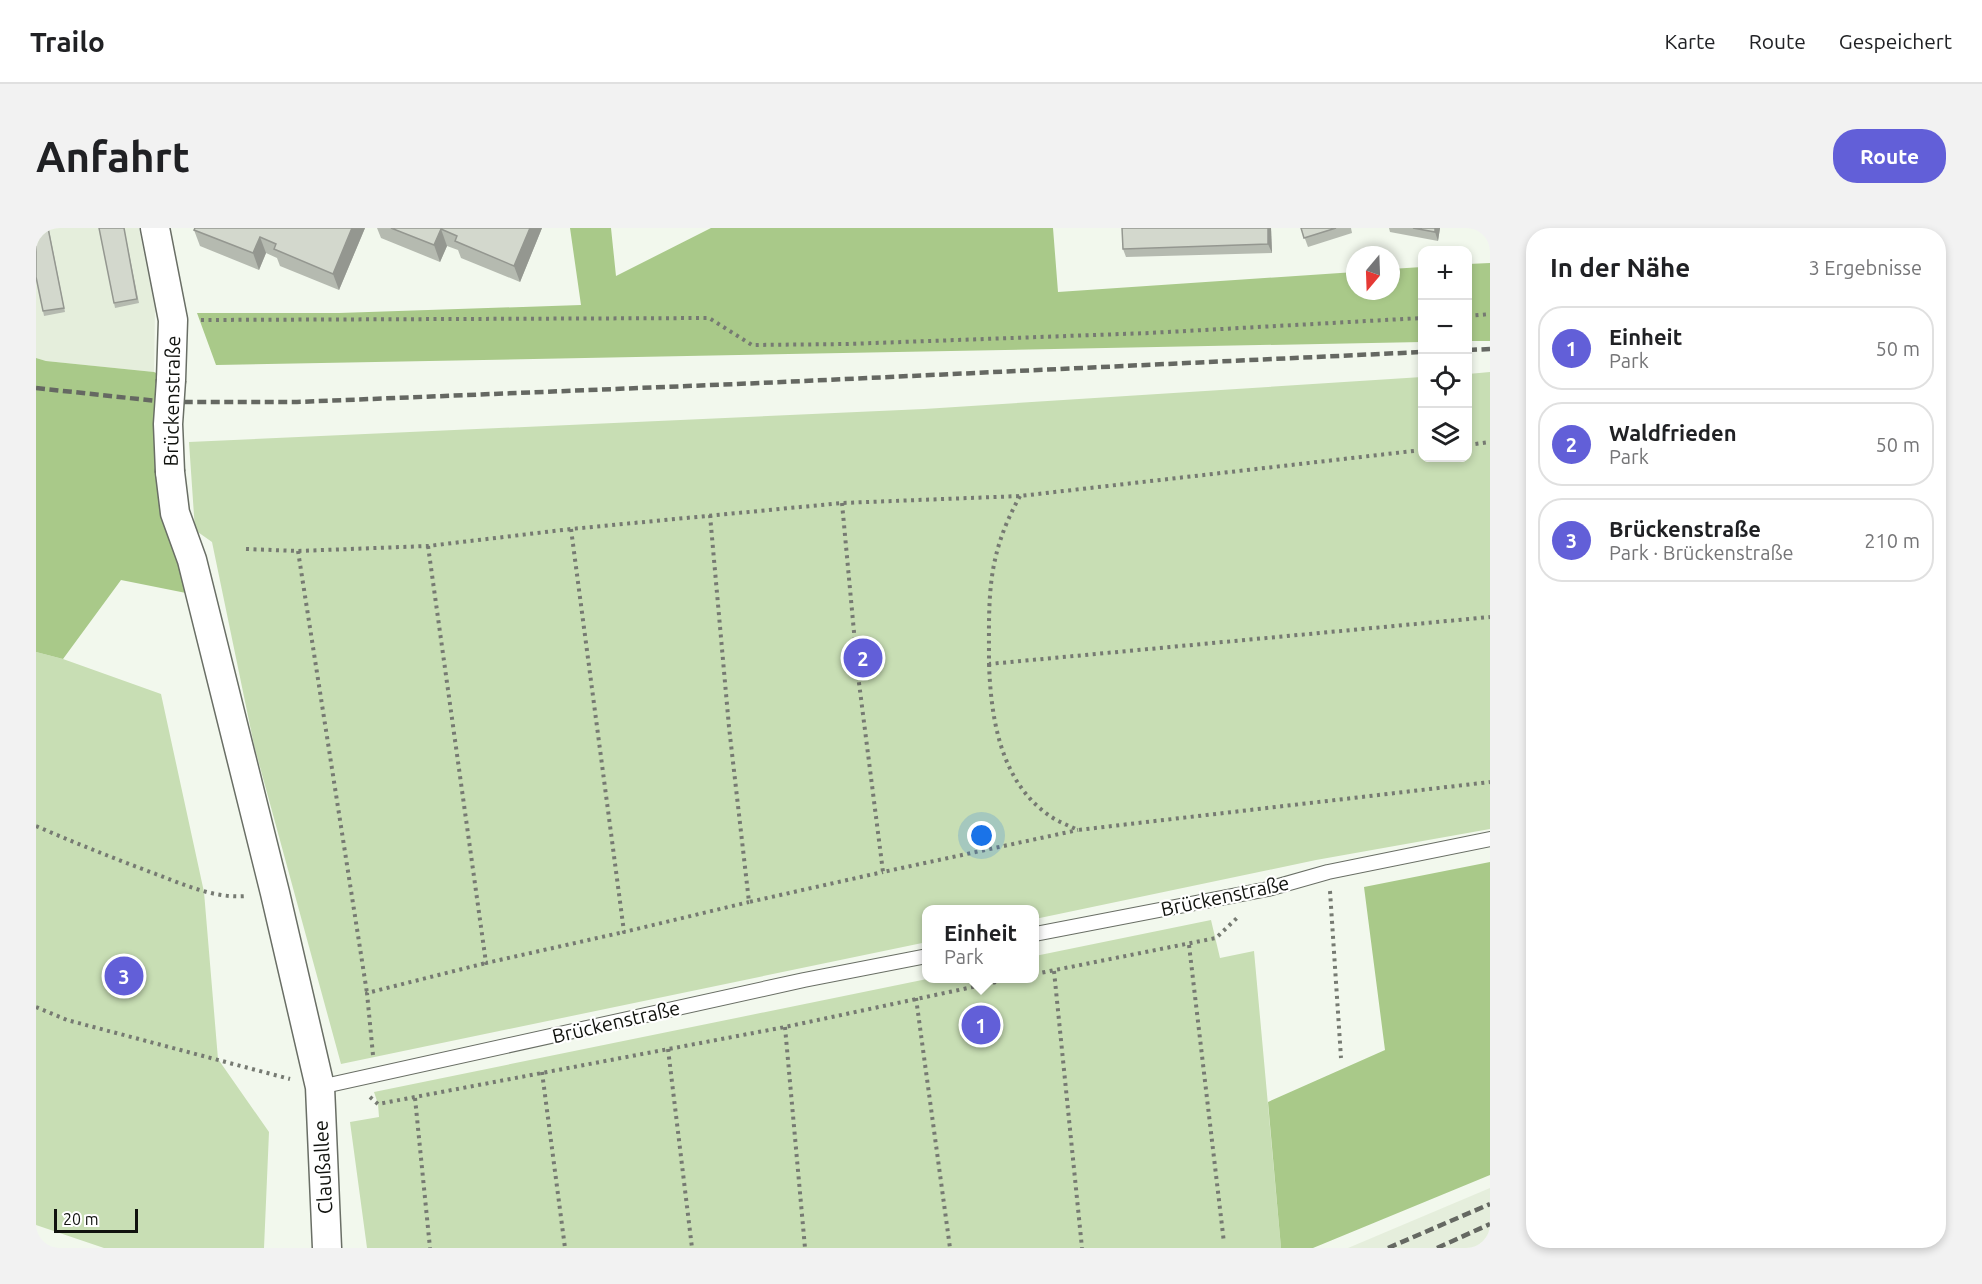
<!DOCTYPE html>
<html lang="de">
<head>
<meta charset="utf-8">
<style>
  :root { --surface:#fff; --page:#f2f2f2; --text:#202124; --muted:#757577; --line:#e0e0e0; --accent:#625fd8 }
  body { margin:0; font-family:Ubuntu,sans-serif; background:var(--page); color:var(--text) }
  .controls { position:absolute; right:18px; top:18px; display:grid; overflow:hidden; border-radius:12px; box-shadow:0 3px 9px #0003 }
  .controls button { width:54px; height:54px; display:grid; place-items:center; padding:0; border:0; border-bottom:2px solid var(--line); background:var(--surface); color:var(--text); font:30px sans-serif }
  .compass { position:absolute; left:1310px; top:18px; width:54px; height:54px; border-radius:50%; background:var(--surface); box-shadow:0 3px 9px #0003; rotate:199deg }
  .scale { position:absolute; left:18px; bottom:15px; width:84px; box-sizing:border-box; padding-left:6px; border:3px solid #10120e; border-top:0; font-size:16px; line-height:21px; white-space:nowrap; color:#10120e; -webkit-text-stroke:4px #fff; paint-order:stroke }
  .you { position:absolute; left:946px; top:608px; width:21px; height:21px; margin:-15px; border:4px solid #fff; border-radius:50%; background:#1a73e8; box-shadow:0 0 0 9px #1a73e833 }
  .badge { display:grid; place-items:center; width:39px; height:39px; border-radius:50%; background:var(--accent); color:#fff; font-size:20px; font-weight:700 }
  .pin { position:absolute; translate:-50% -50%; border:3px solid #fff; box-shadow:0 2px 6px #0006 }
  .popup { position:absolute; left:886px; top:677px; width:117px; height:78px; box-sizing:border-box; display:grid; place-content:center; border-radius:12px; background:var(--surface); filter:drop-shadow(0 2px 4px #0005); font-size:20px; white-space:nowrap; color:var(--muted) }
  .popup b { font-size:22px; color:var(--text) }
  .popup::after { content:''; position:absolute; left:50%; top:100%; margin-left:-12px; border:12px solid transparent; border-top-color:var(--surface) }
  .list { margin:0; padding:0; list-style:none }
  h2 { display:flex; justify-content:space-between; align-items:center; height:78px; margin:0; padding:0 24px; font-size:26px }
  h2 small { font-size:20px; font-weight:400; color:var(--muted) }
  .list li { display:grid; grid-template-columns:39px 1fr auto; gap:18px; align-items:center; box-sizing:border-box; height:84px; margin:0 12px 12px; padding:0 12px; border:2px solid var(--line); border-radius:24px }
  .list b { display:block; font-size:22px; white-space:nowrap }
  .list p { margin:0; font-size:20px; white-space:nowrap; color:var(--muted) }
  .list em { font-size:20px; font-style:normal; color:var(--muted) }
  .icon { flex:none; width:33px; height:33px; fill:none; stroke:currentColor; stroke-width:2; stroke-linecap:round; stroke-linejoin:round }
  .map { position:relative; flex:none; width:1454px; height:1020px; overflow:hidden; border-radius:24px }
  header { display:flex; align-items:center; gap:36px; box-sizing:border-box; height:84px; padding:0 30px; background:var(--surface); border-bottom:2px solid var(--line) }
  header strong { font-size:28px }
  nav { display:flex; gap:33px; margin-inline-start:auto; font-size:21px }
  .intro { display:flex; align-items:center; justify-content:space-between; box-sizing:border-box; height:144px; padding:0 36px }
  h1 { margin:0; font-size:42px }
  .button { padding:15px 27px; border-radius:24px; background:var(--accent); color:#fff; font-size:21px; font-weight:700 }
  main { display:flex; gap:36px; padding:0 36px }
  aside { flex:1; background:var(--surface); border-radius:24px; box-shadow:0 3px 9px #0003 }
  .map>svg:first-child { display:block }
  .built { fill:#e5eedc }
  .green { fill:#c8deb4 }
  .forest { fill:#a9c989 }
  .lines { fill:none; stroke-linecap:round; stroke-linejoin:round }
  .service-casing { stroke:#696e65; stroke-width:16 }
  .minor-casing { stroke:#696e65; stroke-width:31 }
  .path { stroke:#767a72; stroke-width:4; stroke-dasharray:3 4.5; stroke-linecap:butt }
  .service { stroke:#fff; stroke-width:14 }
  .minor { stroke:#fff; stroke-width:28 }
  .rail { stroke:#656862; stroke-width:4.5; stroke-dasharray:9 4.5; stroke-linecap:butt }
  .minor-bridge-casing { stroke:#696e65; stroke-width:31; stroke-linecap:butt }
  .minor-bridge { stroke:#fff; stroke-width:28 }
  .wall { fill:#b5bab0 }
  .shaded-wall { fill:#949790 }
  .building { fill:#d3d8cd; stroke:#949790; stroke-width:1.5 }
  .labels { text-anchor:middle; stroke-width:4.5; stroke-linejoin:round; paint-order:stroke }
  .street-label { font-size:20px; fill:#10120e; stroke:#fff }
</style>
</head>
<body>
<header>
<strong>Trailo</strong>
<nav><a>Karte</a><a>Route</a><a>Gespeichert</a></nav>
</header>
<div class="intro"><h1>Anfahrt</h1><a class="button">Route</a></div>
<main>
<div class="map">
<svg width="1454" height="1020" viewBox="0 0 1454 1020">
  <rect width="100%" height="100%" fill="#f2f8ed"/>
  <g class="built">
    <polygon points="0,0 103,0 119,81 118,144 10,133 0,130"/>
    <polygon points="1454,960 1454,1016 1444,1020 1312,1020"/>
  </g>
  <g class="green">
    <polygon points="1454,144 1454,601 1280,632 999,691 999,682 891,682 891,714 305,836 218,517 176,314 159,302 153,214 888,181 1386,149 1386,230 1432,230 1432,146"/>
    <polygon points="0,424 27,431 125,466 168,664 182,831 233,904 228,1020 68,1020 0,997"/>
    <polygon points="1175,692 1184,730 1218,723 1245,1020 331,1020 314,894 343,889 342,876 338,864 891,751 999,750 999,728"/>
  </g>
  <g class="forest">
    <polygon points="534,0 575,0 580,48 675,0 1017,0 1022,64 1319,44 1319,63 1355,63 1355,41 1386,39 1386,114 180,137 161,85 303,85 545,77"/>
    <polygon points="1454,35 1454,113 1432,113 1432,36"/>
    <polygon points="0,130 10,133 118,144 135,152 132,196 165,368 85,352 27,431 0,424"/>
    <polygon points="1454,634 1454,947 1277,1020 1245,1020 1232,874 1349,822 1328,659"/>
  </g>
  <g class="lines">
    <g class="service-casing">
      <g id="service">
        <polyline points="999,706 1232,661 1292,644 1454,611"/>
        <polyline points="284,859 768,752 891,728"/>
      </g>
    </g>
    <g class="minor-casing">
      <g id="minor">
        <polyline points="119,0 137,92 135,152"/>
        <polyline points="134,244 139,285 156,332 239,665 284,859 291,1020"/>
      </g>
    </g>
    <g class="path">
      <polyline points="1432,88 1454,86"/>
      <polyline points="165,92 673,90 716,117 811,116 1113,105 1386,90"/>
      <polyline points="1432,217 1454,214"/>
      <path d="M984,268c-34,61 -31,102 -31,168l501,-47"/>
      <polyline points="806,275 822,447 847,644 1042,602"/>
      <polyline points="674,287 693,499 713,674 847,644"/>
      <polyline points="535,301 588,704 713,674"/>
      <polyline points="392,318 450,735 588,704"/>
      <polyline points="210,321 262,323 392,318 535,301 806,275 984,268 1386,222"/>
      <polyline points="262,323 331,765"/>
      <path d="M953,436c2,56 12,121 64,154 8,5 17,8 25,12l412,-48"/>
      <path d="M0,598c39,17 77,32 117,47 30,11 61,26 94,23"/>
      <polyline points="1294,663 1305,830"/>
      <polyline points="1153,717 1188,1015"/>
      <polyline points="1018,743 1046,1020"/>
      <polyline points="999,746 1180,710 1202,689"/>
      <polyline points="880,770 914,1020"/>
      <polyline points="0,779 31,792 254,851"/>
      <polyline points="749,799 769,1020"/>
      <polyline points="632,821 656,1020"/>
      <polyline points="337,827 331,765 450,735"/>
      <polyline points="506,844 529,1020"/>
      <polyline points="334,869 342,876 749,799 979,750"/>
      <polyline points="379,870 394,1020"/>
    </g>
    <use href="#service" class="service"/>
    <use href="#minor" class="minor"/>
    <g class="rail">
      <polyline points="1432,122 1454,121"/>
      <polyline points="0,160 130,174 261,174 725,155 1386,124"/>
      <polyline points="1352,1020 1454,976"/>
      <polyline points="1401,1020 1454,996"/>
    </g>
    <g class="minor-bridge-casing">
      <polyline id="minor-bridge" points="134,244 132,196 135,152"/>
    </g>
    <use href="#minor-bridge" class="minor-bridge"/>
  </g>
  <g class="wall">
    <polygon points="88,0 103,75 79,80 78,75"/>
    <polygon points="329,0 303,62 244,38 241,30 230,25 223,42 164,18 158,2"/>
    <polygon points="341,0 506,0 484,54 425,30 422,22 411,18 404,34 345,10"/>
    <polygon points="1086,0 1235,0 1236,25 1090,29 1087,21"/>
    <polygon points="1265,0 1315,0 1316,5 1272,19"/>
    <polygon points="1353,0 1404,0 1402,13 1354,4"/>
    <polygon points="13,2 29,84 8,88 7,83"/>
  </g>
  <g class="shaded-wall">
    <polygon points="316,0 329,0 303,62 297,46"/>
    <polygon points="494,0 506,0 484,54 478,38"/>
    <polygon points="1232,0 1235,0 1236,25 1232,16"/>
    <polygon points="1399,0 1404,0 1402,13 1399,4"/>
    <polygon points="405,1 411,18 404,34 398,17"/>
    <polygon points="224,9 230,25 223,42 217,25"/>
  </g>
  <g class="building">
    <polygon points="0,0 12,0 28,80 7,83 0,49"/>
    <polygon points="63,0 88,0 101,71 78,75"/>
    <polygon points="159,0 316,0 297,46 238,21 240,16 224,9 217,25 158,2"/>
    <polygon points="355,0 494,0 478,38 419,13 421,8 405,1 398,17"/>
    <polygon points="1086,0 1232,0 1232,16 1087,21"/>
    <polygon points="1265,0 1300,0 1268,10"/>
    <polygon points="1377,0 1399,0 1399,4"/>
  </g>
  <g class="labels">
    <g class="street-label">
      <text transform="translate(136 173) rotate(-89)" y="7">Brückenstraße</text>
      <text transform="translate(1189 668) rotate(-12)" y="7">Brückenstraße</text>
      <text transform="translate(580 794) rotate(-13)" y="7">Brückenstraße</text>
      <text transform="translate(287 939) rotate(-93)" y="7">Claußallee</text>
    </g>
  </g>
</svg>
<div class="controls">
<button>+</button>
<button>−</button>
<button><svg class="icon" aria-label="locate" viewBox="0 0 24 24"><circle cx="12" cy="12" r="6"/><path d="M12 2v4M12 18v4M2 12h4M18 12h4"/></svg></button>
<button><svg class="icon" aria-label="layers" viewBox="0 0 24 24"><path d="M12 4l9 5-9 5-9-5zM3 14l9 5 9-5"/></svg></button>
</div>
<svg class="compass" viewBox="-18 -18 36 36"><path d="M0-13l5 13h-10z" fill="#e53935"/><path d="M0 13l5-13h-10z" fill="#757577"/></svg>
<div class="scale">20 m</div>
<div class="you"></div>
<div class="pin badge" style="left:945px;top:797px">1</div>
<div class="popup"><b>Einheit</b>Park</div>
<div class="pin badge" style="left:827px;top:430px">2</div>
<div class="pin badge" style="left:88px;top:748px">3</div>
</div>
<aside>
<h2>In der Nähe<small>3 Ergebnisse</small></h2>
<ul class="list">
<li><span class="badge">1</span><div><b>Einheit</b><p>Park</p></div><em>50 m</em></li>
<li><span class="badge">2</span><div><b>Waldfrieden</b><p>Park</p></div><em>50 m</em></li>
<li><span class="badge">3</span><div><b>Brückenstraße</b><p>Park · Brückenstraße</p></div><em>210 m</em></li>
</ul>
</aside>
</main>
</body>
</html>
